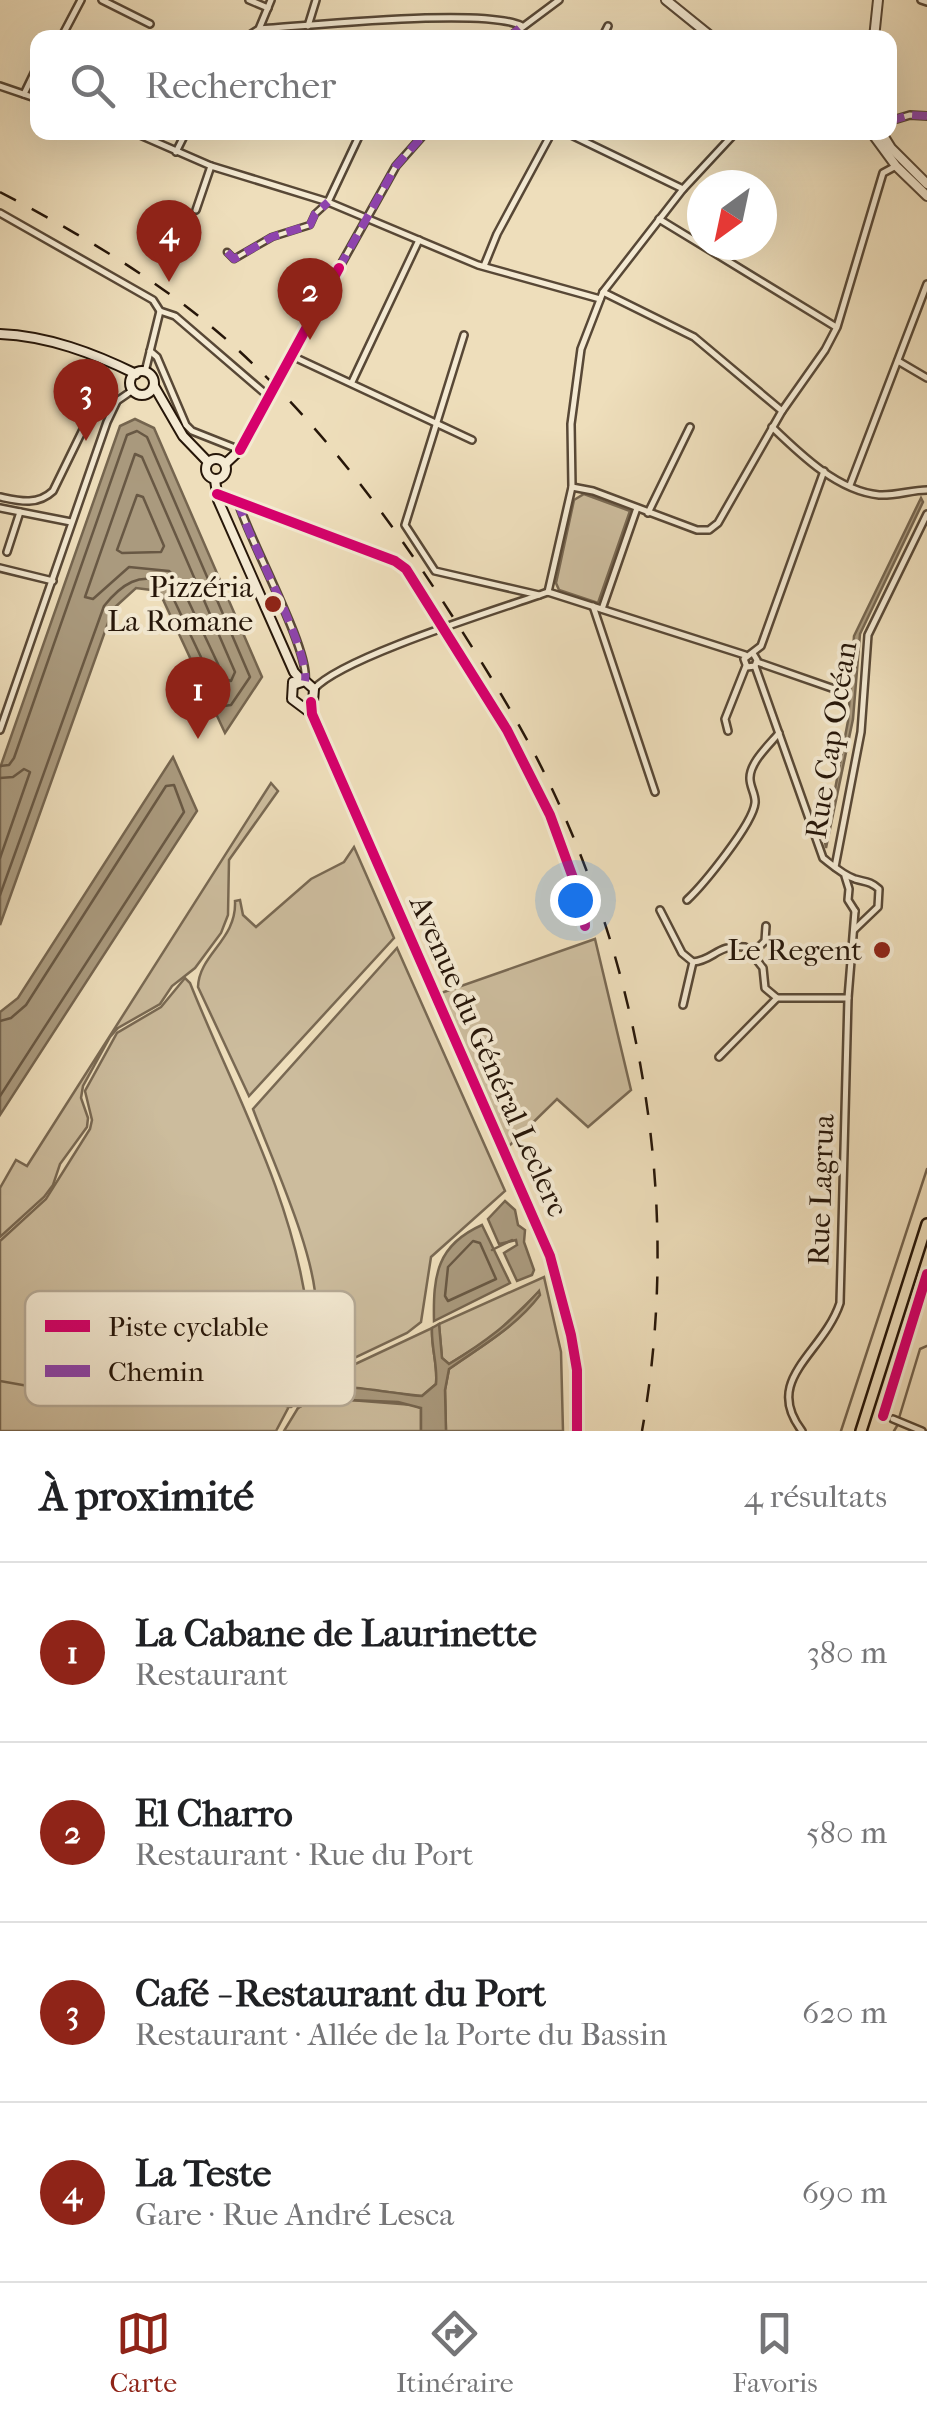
<!DOCTYPE html>
<html lang="fr">
<head>
<meta charset="utf-8">
<style>
  :root { --surface:#fff; --page:#f6f6f6; --text:#202124; --muted:#757577; --line:#e0e0e0; --accent:#8f2418 }
  body { margin:0; font-family:"IM FELL French Canon",serif; background:var(--page); color:var(--text) }
  .compass { position:absolute; left:687px; top:170px; width:90px; height:90px; border-radius:50%; background:var(--surface); box-shadow:0 10px 40px #0002; rotate:213deg }
  .you { position:absolute; left:575px; top:900px; width:35px; height:35px; margin:-25px; border:8px solid #fff; border-radius:50%; background:#1a73e8; box-shadow:0 0 0 15px #1a73e833 }
  .badge { display:grid; place-items:center; width:65px; height:65px; border-radius:50%; background:var(--accent); color:#fff; font-size:32px; font-weight:700 }
  .pin { position:absolute; translate:-50% -82px; filter:drop-shadow(0 2px 5px #0008) }
  .pin::after { content:''; position:absolute; top:52px; width:35px; height:30px; background:inherit; clip-path:polygon(0 0,100% 0,50% 100%) }
  .list { margin:0; padding:0; list-style:none }
  h2 { display:flex; justify-content:space-between; align-items:center; height:130px; margin:0; padding:0 40px; font-size:42px }
  h2 small { font-size:32px; font-weight:400; color:var(--muted) }
  .list li { display:grid; grid-template-columns:65px 1fr auto; gap:30px; align-items:center; box-sizing:border-box; height:180px; padding:0 40px; border-top:2px solid var(--line) }
  .list b { display:block; font-size:38px; white-space:nowrap }
  .list p { margin:0; font-size:32px; white-space:nowrap; color:var(--muted) }
  .list em { font-size:32px; font-style:normal; color:var(--muted) }
  .icon { flex:none; width:55px; height:55px; fill:none; stroke:currentColor; stroke-width:2; stroke-linecap:round; stroke-linejoin:round }
  .map { position:relative; flex:none; width:927px; height:1431px; overflow:hidden }
  .search { position:absolute; background:var(--surface); box-shadow:0 10px 40px #0002; left:30px; right:30px; top:30px; height:110px; display:flex; align-items:center; gap:25px; box-sizing:border-box; padding:0 35px; border-radius:20px; color:var(--muted); font-size:38px }
  .sheet { height:850px; background:var(--surface) }
  nav { display:flex; justify-content:space-around; align-items:center; box-sizing:border-box; height:140px; border-top:2px solid var(--line); background:var(--surface); font-size:28px; color:var(--muted) }
  nav a { display:grid; justify-items:center; gap:5px }
  nav .on { color:var(--accent) }
  .map>svg:first-child { display:block }
  .green { fill:#ccbc9d; stroke:#796953; stroke-width:2.5 }
  .water { fill:#aa9a7e; stroke:#75654f; stroke-width:2.5 }
  .lines { fill:none; stroke-linecap:round; stroke-linejoin:round }
  .shore { stroke:#685844; stroke-width:2.5 }
  .stream { stroke:#75654f; stroke-width:2.5 }
  .pedestrian-casing { stroke:#584836; stroke-width:9 }
  .minor-casing { stroke:#584836; stroke-width:10 }
  .tertiary-casing { stroke:#584836; stroke-width:12 }
  .secondary-casing { stroke:#261609; stroke-width:12 }
  .primary-casing { stroke:#261609; stroke-width:14 }
  .pedestrian { stroke:#f4ead3; stroke-width:4 }
  .minor { stroke:#f4ead3; stroke-width:5 }
  .tertiary { stroke:#f4ead3; stroke-width:8 }
  .secondary { stroke:#f4ead3; stroke-width:8 }
  .primary { stroke:#eedebb; stroke-width:9 }
  .rail { stroke:#261609; stroke-width:2.5; stroke-dasharray:18 18; stroke-linecap:butt }
  .quiet { stroke:#8e44ad; stroke-width:8; stroke-dasharray:15 8; stroke-linecap:butt }
  .cycleway-casing { stroke:#f4ead3; stroke-width:16 }
  .cycleway { stroke:#d6006c; stroke-width:10 }
  .poi-dot { fill:#8f2418; stroke:#f4ead3; stroke-width:4 }
  .labels { text-anchor:middle; stroke-width:8; stroke-linejoin:round; paint-order:stroke }
  .poi-label { font-size:30px; fill:#261609; stroke:#f4ead3; text-anchor:end }
  .street-label { font-size:30px; fill:#261609; stroke:#f4ead3 }
  .key { fill:#f4ead3; stroke:#b6aa96; stroke-width:2.5 }
  .key-label { font-size:28px; fill:#261609 }
</style>
</head>
<body>
<div class="map">
<svg width="927" height="1431" viewBox="0 0 927 1431">
  <rect width="100%" height="100%" fill="#eedebb"/>
  <filter id="stains"><feTurbulence type="fractalNoise" baseFrequency=".002" numOctaves="4"/><feColorMatrix values="0 0 0 0 .2 0 0 0 0 .09 0 0 0 0 .02 0 0 0 .5 -.17"/></filter>
  <radialGradient id="worn" r=".72"><stop offset=".6" stop-color="#630" stop-opacity="0"/><stop offset="1" stop-color="#630" stop-opacity=".3"/></radialGradient>
  <g class="green">
    <polygon points="584,494 630,511 598,603 559,590 556,583 574,500"/>
    <polygon points="271,783 278,791 229,860 228,915 221,933 195,968 172,986 160,1004 118,1028 110,1037 83,1086 81,1098 88,1118 87,1127 60,1164 53,1185 44,1197 0,1237 0,1188 16,1160 27,1166"/>
    <path d="M354,847l40,91 -145,158 -51,-109c1,-33 39,-47 37,-86l5,-1 3,15 13,12 55,-48 33,-17z"/>
    <polygon points="595,939 631,1090 588,1127 557,1099 508,1147 441,993"/>
    <path d="M397,948l108,243 -74,66 -10,65 -14,11 -101,48 8,-61 -7,-1 -12,76 -19,36h-276v-190l46,-42 44,-70 2,-9 -7,-29 32,-58 44,-26 24,-29 5,5c43,107 102,212 117,327l9,-1c1,-53 -44,-149 -63,-200z"/>
    <path d="M544,1277l17,75 2,79h-117l-1,-41 4,-21c34,-24 67,-41 90,-77l-48,46 -42,26 -7,-6 -3,-34z"/>
    <path d="M432,1328c-1,20 6,37 4,56l-14,12 -95,-11 -27,12 2,-8z"/>
    <polygon points="325,1393 350,1400 413,1405 421,1408 421,1431 284,1431 298,1408"/>
  </g>
  <g class="water">
    <polygon points="135,419 154,428 262,677 225,733 159,591 136,588 113,609 0,925 0,768 120,426"/>
    <polygon points="921,498 923,502 860,634 853,719 826,848 825,842 848,721 854,636"/>
    <polygon points="173,757 197,811 0,1115 0,1012 18,998"/>
    <polygon points="505,1201 515,1210 518,1225 525,1230 524,1242 534,1270 532,1275 517,1281 504,1253 517,1245 516,1240 499,1244 488,1219"/>
    <path d="M482,1225l28,58 -76,38c-1,-46 3,-76 48,-96z"/>
    <path d="M539,1291l1,4c-25,33 -58,50 -91,74l-4,21 1,41h-25v-23l-23,-6 -48,-2 -25,-7 -27,15c7,-39 95,-12 124,-12l14,-12c2,-19 -5,-36 -4,-56l7,-4 3,34 7,6c35,-21 63,-42 90,-73z"/>
  </g>
  <g class="lines">
    <g class="shore">
      <polygon points="135,454 142,457 235,672 231,681 225,679 179,581 169,571 129,567 93,599 85,597"/>
      <polygon points="137,495 143,497 164,546 161,552 122,553 117,550"/>
      <path d="M0,766l9,-1 5,-7 113,-323 10,-4 10,6 103,240 -19,28 -7,1 -57,-121c-26,-16 -47,1 -63,21l-104,289"/>
      <polyline points="0,778 13,777 24,769 30,772 0,858"/>
      <polyline points="0,1021 11,1018 26,1005 166,786 174,785 184,812 0,1096"/>
      <polygon points="473,1241 480,1243 496,1279 448,1301 445,1296 448,1267"/>
    </g>
    <g class="stream">
      <polyline points="492,1250 512,1240"/>
      <polyline points="0,1381 45,1389 74,1382 165,1341 216,1306 242,1299 267,1300 282,1310 289,1331 290,1353 286,1406 291,1407 301,1400"/>
      <polyline points="899,1418 920,1349 927,1346"/>
      <polyline points="841,1431 927,1169"/>
      <polyline points="894,1431 897,1426"/>
    </g>
    <g class="pedestrian-casing">
      <polyline id="pedestrian" points="227,252 234,259 272,237 310,225 315,214 328,202"/>
    </g>
    <g class="minor-casing">
      <g id="minor">
        <polyline points="102,0 150,24"/>
        <polyline points="249,0 268,8"/>
        <polyline points="921,0 927,2"/>
        <polyline points="308,26 316,0"/>
        <path d="M259,29c51,-3 226,-22 263,-3"/>
        <polyline points="262,30 279,38"/>
        <polyline points="61,38 81,0"/>
        <polyline points="245,38 259,29 271,0"/>
        <polyline points="508,38 559,0"/>
        <polyline points="602,38 608,26"/>
        <polyline points="0,86 38,99"/>
        <polyline points="24,94 38,65"/>
        <polyline points="890,121 910,115 927,116"/>
        <polyline points="133,132 211,166 328,202 478,265 600,299"/>
        <polyline points="565,132 683,189"/>
        <polyline points="176,152 186,132"/>
        <polyline points="328,202 361,132"/>
        <polyline points="196,210 211,166"/>
        <polyline points="0,213 153,300 160,311 175,316 268,396"/>
        <polyline points="659,219 836,327"/>
        <polyline points="484,266 497,234 552,132"/>
        <polyline points="339,268 396,166 426,132"/>
        <polyline points="603,292 694,337 782,411"/>
        <polyline points="464,335 405,525 435,571 539,595"/>
        <polyline points="150,351 157,357 186,425 192,431 240,450"/>
        <polyline points="292,356 472,440"/>
        <polyline points="898,361 927,378"/>
        <polyline points="145,372 160,311"/>
        <polyline points="352,382 419,240"/>
        <path d="M772,427c29,28 66,64 107,68 17,1 32,-5 48,-5"/>
        <polyline points="850,485 927,284"/>
        <polyline points="572,487 593,491 697,530 709,530 718,523 782,411 825,350 837,327 883,173 896,166"/>
        <polyline points="217,494 395,561 406,569 507,730 550,815 584,908 585,926"/>
        <path d="M0,497c19,4 37,9 53,-6l40,-82 13,-8h11"/>
        <path d="M238,502c11,38 72,148 67,178"/>
        <polyline points="0,508 71,522"/>
        <polyline points="648,513 690,427"/>
        <polyline points="7,552 20,512"/>
        <polyline points="0,568 53,581"/>
        <polyline points="548,592 572,487 571,424 581,349 603,292 683,189 736,132"/>
        <polyline points="548,592 745,655"/>
        <polyline points="593,606 655,792"/>
        <polyline points="602,609 637,508"/>
        <path d="M754,655l3,5 -2,6 68,192c9,7 20,17 32,21 10,3 15,2 24,10l-1,18 -24,23"/>
        <polyline points="757,662 843,692"/>
        <polyline points="755,666 747,667 744,659 761,646 824,471"/>
        <path d="M314,689c28,-32 186,-80 234,-97"/>
        <polyline points="0,730 107,422 117,401 133,390"/>
        <polyline points="728,731 725,719 746,666"/>
        <polyline points="835,867 861,732 868,635 927,514"/>
        <polyline points="845,876 849,889 848,900 855,911"/>
        <path d="M687,900c16,-15 66,-76 68,-97 1,-8 -5,-16 -5,-24 -1,-16 19,-34 29,-46"/>
        <polyline points="660,910 682,953 693,962 683,1005"/>
        <polyline points="766,926 765,941 752,954 763,968 765,988 777,998"/>
        <path d="M693,962c22,-2 23,-18 52,-15l7,7"/>
        <polyline points="719,1057 777,998 848,998"/>
        <polyline points="893,1419 922,1431"/>
        <path d="M802,1431c-40,-52 21,-77 38,-128l8,-305 7,-87"/>
      </g>
    </g>
    <g class="tertiary-casing">
      <g id="tertiary">
        <polyline points="666,0 713,38"/>
        <polyline points="874,38 878,0"/>
        <polyline points="881,132 891,148 927,184"/>
        <polyline points="874,136 896,166 927,196"/>
      </g>
    </g>
    <g class="secondary-casing">
      <g id="secondary">
        <path d="M0,334c48,2 93,19 136,40"/>
        <circle cx="142" cy="383" r="12"/>
        <polyline points="154,386 183,436 208,462"/>
        <circle cx="216" cy="469" r="10"/>
        <polyline points="225,464 240,450 339,268"/>
        <polyline points="215,480 218,500 294,672 302,681"/>
        <polyline points="293,682 292,699 312,714"/>
        <polyline points="293,685 305,681 314,689 312,714 550,1256 571,1335 577,1370 577,1431"/>
      </g>
    </g>
    <g class="primary-casing">
      <polyline id="primary" points="861,1431 927,1224"/>
    </g>
    <use href="#pedestrian" class="pedestrian"/>
    <use href="#minor" class="minor"/>
    <use href="#tertiary" class="tertiary"/>
    <use href="#secondary" class="secondary"/>
    <use href="#primary" class="primary"/>
    <path class="rail" d="M0,192c80,42 159,88 227,148 90,80 160,174 224,274 39,61 78,123 108,190 88,195 121,416 83,627"/>
    <g class="quiet">
      <polyline points="508,38 522,26"/>
      <polyline points="890,121 910,115 927,116"/>
      <polyline points="227,252 234,259 272,237 310,225 315,214 328,202"/>
      <polyline points="339,268 396,166 426,132"/>
      <path d="M238,502c11,39 72,148 67,179"/>
    </g>
    <g class="cycleway-casing">
      <g id="cycleway">
        <polyline points="240,450 339,268"/>
        <polyline points="217,494 395,561 406,569 507,730 550,815 584,908 585,926"/>
        <polyline points="311,702 312,714 550,1256 571,1335 577,1370 577,1431"/>
        <polyline points="883,1416 927,1274"/>
      </g>
    </g>
    <use href="#cycleway" class="cycleway"/>
  </g>
  <g class="poi-dot">
    <circle cx="273" cy="604" r="10"/>
    <circle cx="882" cy="950" r="10"/>
  </g>
  <g class="labels">
    <g class="poi-label">
      <text x="253" y="597">Pizzéria<tspan x="253" dy="34">La Romane</tspan></text>
      <text x="862" y="960">Le Regent</text>
    </g>
    <g class="street-label">
      <text transform="translate(831 740) rotate(-81)" y="10">Rue Cap Océan</text>
      <text transform="translate(489 1056) rotate(66)" y="10">Avenue du Général Leclerc</text>
      <text transform="translate(821 1190) rotate(-88)" y="10">Rue Lagrua</text>
    </g>
  </g>
  <rect x="25" y="1291" width="330" height="115" rx="15" class="key"/>
  <rect x="45" y="1320" width="45" height="12" fill="#d6006c"/>
  <rect x="45" y="1365" width="45" height="12" fill="#8e44ad"/>
  <g class="key-label">
    <text x="108" y="1336">Piste cyclable</text>
    <text x="108" y="1381">Chemin</text>
  </g>
  <rect width="100%" height="100%" filter="url(#stains)"/>
  <rect width="100%" height="100%" fill="url(#worn)"/>
</svg>
<svg class="compass" viewBox="-18 -18 36 36"><path d="M0-13l5 13h-10z" fill="#e53935"/><path d="M0 13l5-13h-10z" fill="#757577"/></svg>
<div class="you"></div>
<div class="pin badge" style="left:198px;top:739px">1</div>
<div class="pin badge" style="left:310px;top:340px">2</div>
<div class="pin badge" style="left:86px;top:441px">3</div>
<div class="pin badge" style="left:169px;top:282px">4</div>
<div class="search"><svg class="icon" aria-label="search" viewBox="0 0 24 24"><circle cx="10" cy="10" r="6"/><path d="M15 15l6 6"/></svg>Rechercher</div>
</div>
<section class="sheet">
<h2>À proximité<small>4 résultats</small></h2>
<ul class="list">
<li><span class="badge">1</span><div><b>La Cabane de Laurinette</b><p>Restaurant</p></div><em>380 m</em></li>
<li><span class="badge">2</span><div><b>El Charro</b><p>Restaurant · Rue du Port</p></div><em>580 m</em></li>
<li><span class="badge">3</span><div><b>Café - Restaurant du Port</b><p>Restaurant · Allée de la Porte du Bassin</p></div><em>620 m</em></li>
<li><span class="badge">4</span><div><b>La Teste</b><p>Gare · Rue André Lesca</p></div><em>690 m</em></li>
</ul>
</section>
<nav>
<a class="on"><svg class="icon" aria-label="map" viewBox="0 0 24 24"><path d="M3 6l6-2 6 2 6-2v14l-6 2-6-2-6 2zM9 4v14M15 6v14"/></svg>Carte</a>
<a><svg class="icon" aria-label="directions" viewBox="0 0 24 24"><path d="M12 3l9 9-9 9-9-9zM9 14v-3h6M13 9l2 2-2 2"/></svg>Itinéraire</a>
<a><svg class="icon" aria-label="saved" viewBox="0 0 24 24"><path d="M7 4h10v16l-5-4-5 4z"/></svg>Favoris</a>
</nav>
</body>
</html>
